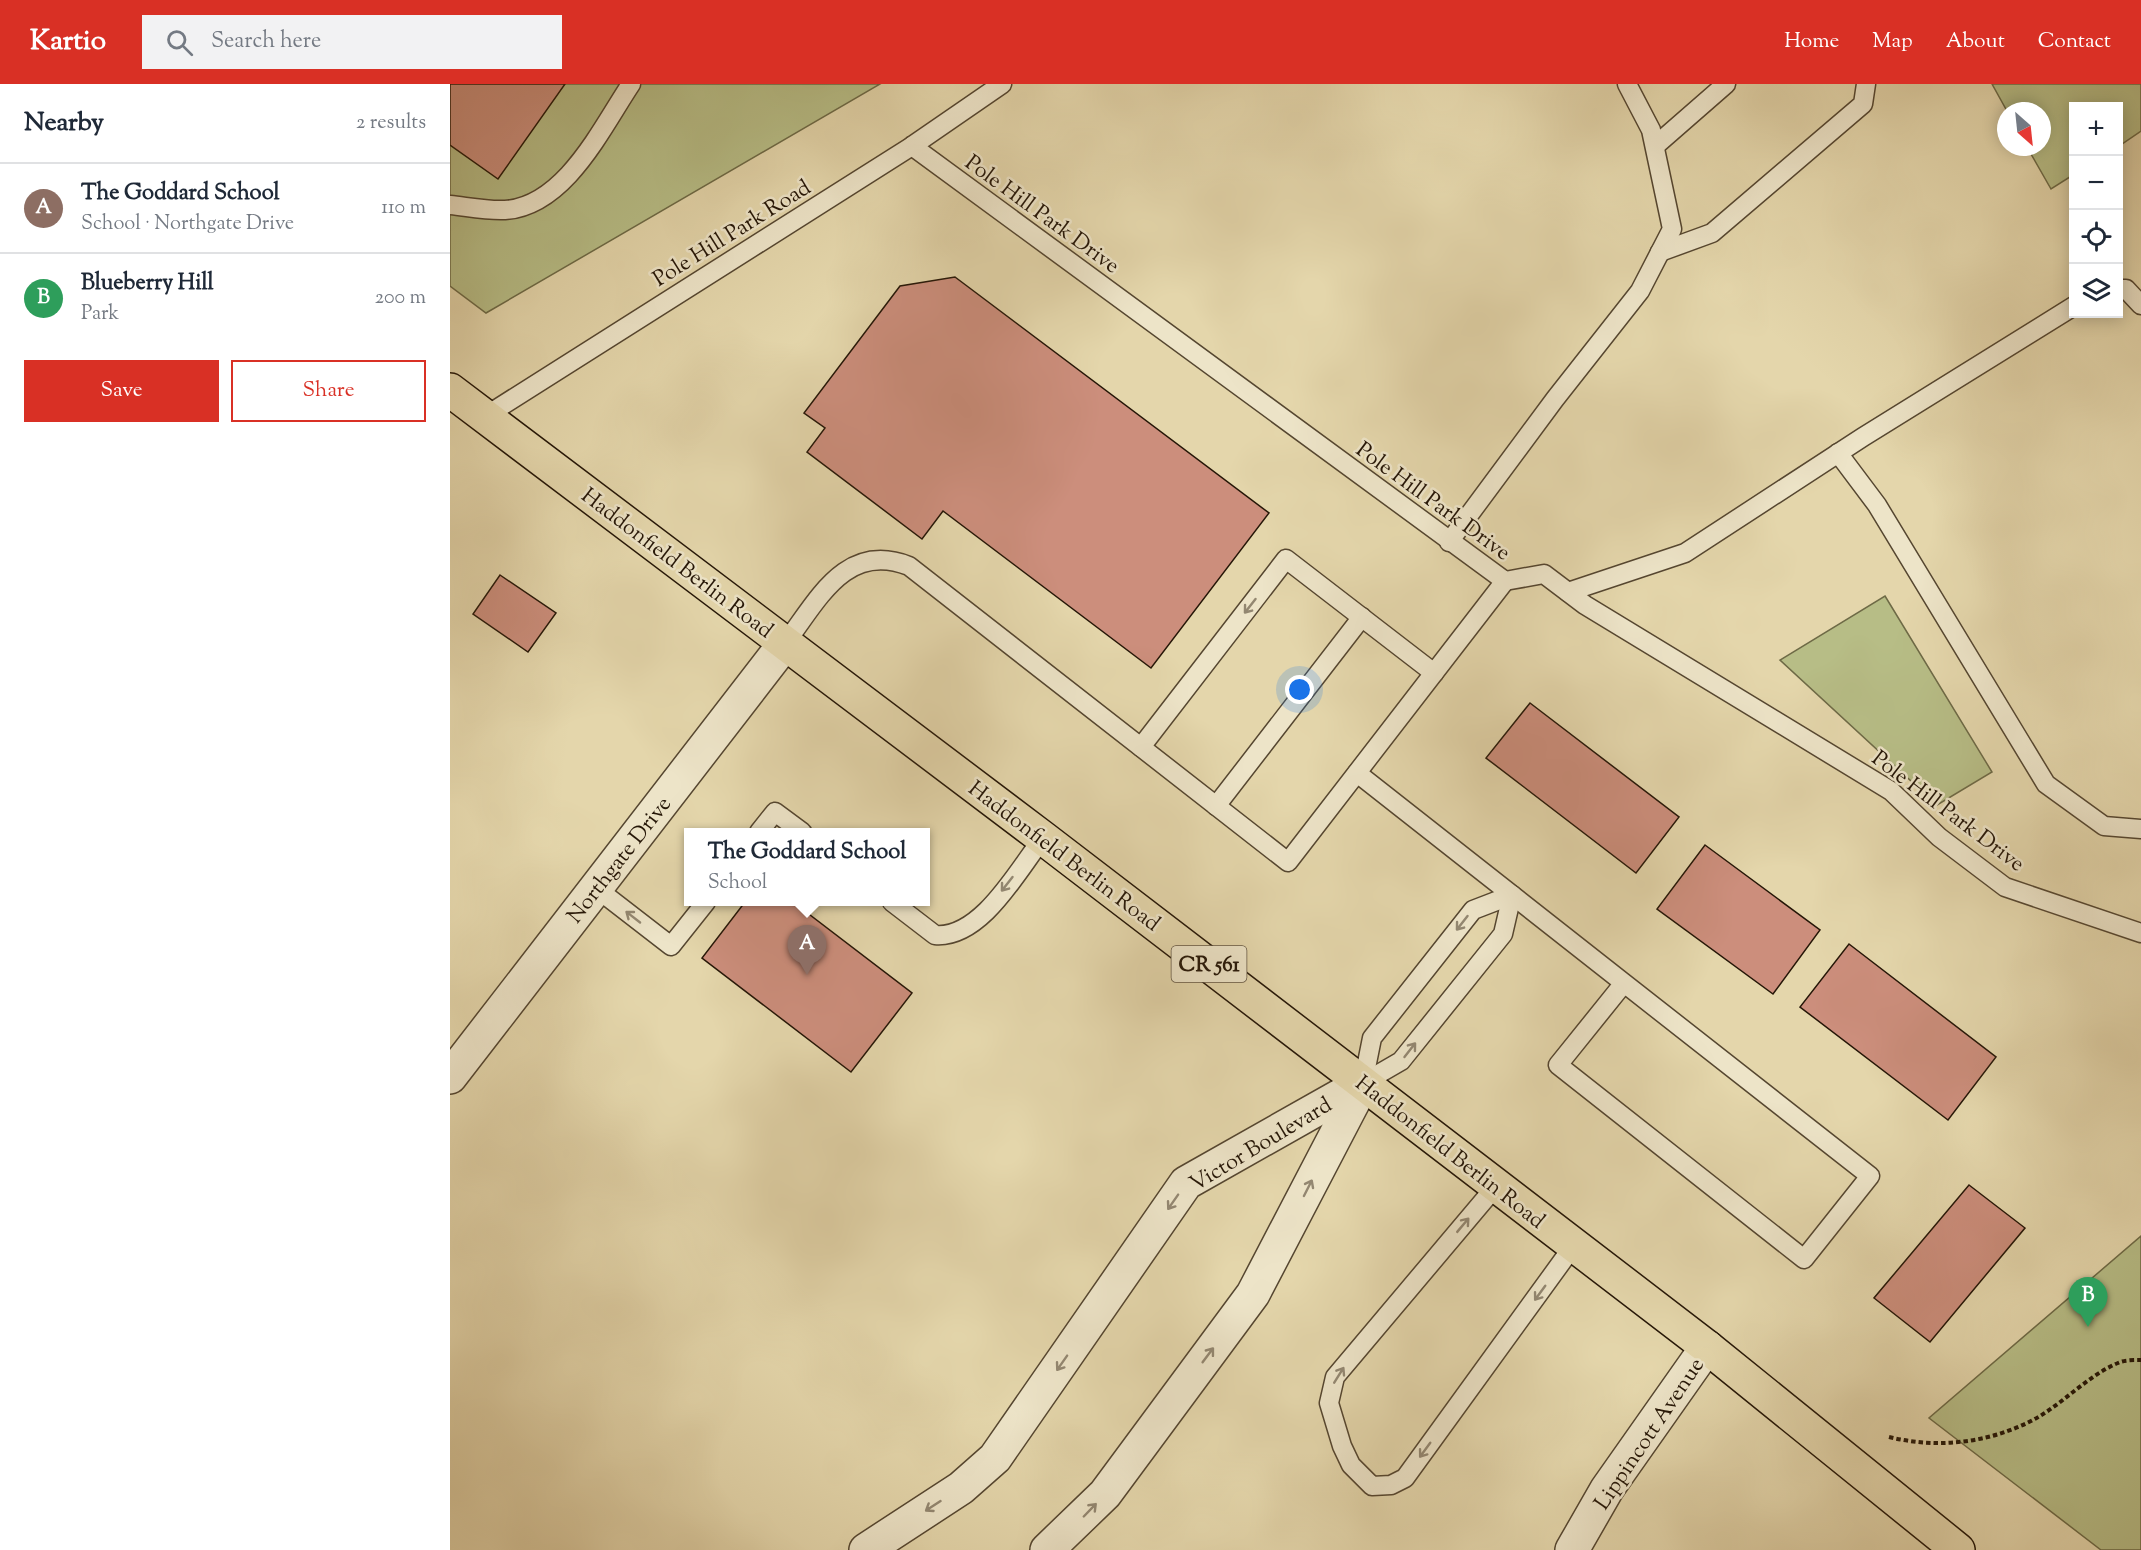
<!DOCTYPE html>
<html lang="en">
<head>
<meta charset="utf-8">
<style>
  :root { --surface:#fff; --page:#f2f2f3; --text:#1f2937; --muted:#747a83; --line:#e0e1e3; --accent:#d93025 }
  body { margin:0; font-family:"Sorts Mill Goudy",serif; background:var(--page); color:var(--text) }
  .controls { position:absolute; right:18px; top:18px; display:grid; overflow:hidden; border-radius:0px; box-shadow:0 3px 15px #0003 }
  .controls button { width:54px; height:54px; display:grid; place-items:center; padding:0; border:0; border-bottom:2px solid var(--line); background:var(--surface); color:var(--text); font:30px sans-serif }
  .compass { position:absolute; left:1547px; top:18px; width:54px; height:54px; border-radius:50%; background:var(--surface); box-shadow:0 3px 15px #0003; rotate:153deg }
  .you { position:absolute; left:850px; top:606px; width:21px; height:21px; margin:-15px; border:4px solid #fff; border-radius:50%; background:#1a73e8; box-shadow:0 0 0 9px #1a73e833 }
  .badge { display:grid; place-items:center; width:39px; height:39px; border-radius:50%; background:var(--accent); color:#fff; font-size:20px; font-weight:700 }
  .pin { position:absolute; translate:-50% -50px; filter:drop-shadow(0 2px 3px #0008) }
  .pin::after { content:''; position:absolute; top:32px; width:21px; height:18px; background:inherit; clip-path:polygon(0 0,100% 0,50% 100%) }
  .popup { position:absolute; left:234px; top:744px; width:246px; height:78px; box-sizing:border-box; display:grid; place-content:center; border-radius:0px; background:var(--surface); filter:drop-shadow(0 2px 4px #0005); font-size:20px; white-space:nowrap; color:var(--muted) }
  .popup b { font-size:22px; color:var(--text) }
  .popup::after { content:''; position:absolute; left:50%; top:100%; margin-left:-12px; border:12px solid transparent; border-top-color:var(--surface) }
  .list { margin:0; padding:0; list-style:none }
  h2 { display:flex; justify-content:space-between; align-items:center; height:78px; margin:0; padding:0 24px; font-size:26px }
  h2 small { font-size:20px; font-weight:400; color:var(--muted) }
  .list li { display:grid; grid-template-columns:39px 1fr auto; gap:18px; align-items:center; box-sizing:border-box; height:90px; padding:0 24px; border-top:2px solid var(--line) }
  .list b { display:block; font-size:22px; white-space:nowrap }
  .list p { margin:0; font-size:20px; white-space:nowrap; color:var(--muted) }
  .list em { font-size:20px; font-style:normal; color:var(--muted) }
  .actions { display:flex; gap:12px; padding:18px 24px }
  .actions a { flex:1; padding:14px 0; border:2px solid var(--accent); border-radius:0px; text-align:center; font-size:21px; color:var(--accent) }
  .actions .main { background:var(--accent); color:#fff }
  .icon { flex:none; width:33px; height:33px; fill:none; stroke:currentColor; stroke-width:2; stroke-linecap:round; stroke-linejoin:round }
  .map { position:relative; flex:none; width:1691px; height:1466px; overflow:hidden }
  header { display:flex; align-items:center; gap:36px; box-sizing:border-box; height:84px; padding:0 30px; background:var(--accent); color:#fff }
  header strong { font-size:28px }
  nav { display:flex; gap:33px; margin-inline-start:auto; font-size:21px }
  .search { width:420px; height:54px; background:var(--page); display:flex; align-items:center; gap:15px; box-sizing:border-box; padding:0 21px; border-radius:0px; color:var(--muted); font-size:22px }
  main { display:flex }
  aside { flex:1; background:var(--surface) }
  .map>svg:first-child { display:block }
  .green { fill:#b7bd86; stroke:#6e6a46; stroke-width:1.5 }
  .building { fill:#cc8e7c; stroke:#251607; stroke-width:1.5 }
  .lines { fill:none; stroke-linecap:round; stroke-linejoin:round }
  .service-casing { stroke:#554630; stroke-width:21 }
  .minor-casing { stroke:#554630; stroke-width:36 }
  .primary-casing { stroke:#251607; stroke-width:36 }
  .path { stroke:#251607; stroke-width:4; stroke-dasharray:4.5 3; stroke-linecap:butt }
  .service { stroke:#ede4c8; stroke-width:18 }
  .minor { stroke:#ede4c8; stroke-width:33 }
  .primary { stroke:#e4d6ab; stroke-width:33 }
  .oneway { stroke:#938771 }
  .labels { text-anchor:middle; stroke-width:5; stroke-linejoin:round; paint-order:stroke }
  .shield { fill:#ede4c8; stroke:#615441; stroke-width:1.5 }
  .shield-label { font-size:21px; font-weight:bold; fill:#251607 }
  .street-label { font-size:22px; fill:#251607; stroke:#ede4c8 }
</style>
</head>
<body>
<header>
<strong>Kartio</strong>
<div class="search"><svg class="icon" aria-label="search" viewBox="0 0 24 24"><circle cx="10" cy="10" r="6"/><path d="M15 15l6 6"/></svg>Search here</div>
<nav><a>Home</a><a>Map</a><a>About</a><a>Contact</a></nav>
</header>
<main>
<aside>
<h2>Nearby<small>2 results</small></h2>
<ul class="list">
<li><span class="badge" style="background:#8d6e63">A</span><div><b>The Goddard School</b><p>School · Northgate Drive</p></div><em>110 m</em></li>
<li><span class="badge" style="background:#2e9e5b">B</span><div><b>Blueberry Hill</b><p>Park</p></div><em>200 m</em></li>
</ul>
<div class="actions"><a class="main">Save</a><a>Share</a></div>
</aside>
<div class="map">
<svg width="1691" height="1466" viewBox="0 0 1691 1466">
  <rect width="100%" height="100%" fill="#e4d6ab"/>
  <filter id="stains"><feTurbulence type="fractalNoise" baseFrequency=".00333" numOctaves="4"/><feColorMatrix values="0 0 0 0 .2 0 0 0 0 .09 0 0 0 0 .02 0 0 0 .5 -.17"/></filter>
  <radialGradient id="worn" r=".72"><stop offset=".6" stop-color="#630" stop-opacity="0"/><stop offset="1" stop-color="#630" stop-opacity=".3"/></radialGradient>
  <g class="green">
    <polygon points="0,0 430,0 36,229 0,202"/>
    <polygon points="1542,0 1691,0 1691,47 1669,62 1668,22 1624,22 1623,91 1601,105 1577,63 1592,63 1592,27 1557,27"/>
    <polygon points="1435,512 1542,688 1487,721 1330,576"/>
    <polygon points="1691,1152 1691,1466 1651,1466 1479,1334"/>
  </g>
  <g class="building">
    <polygon points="0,0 115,0 48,95 0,61"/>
    <polygon points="505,193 819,429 701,584 493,427 472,455 357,368 375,344 354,329 450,202"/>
    <polygon points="50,491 106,529 78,568 23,530"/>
    <polygon points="1080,619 1229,733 1186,789 1036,674"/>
    <polygon points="1255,761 1370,846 1323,910 1207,825"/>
    <polygon points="295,818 343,818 462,909 401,988 252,874"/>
    <polygon points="1399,860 1546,973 1498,1036 1350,923"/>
    <polygon points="1519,1101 1575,1144 1480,1258 1424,1214"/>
  </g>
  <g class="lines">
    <g class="service-casing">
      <g id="service">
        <polyline points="462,62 1055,497 1094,490 1135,521 1441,707 1489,753 1555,803 1691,849"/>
        <polyline points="1205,62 1276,0"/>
        <path d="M0,121c18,2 38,6 55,5 60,-4 96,-81 126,-126"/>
        <polyline points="1210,168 1262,149 1413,20 1416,0"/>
        <polyline points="1668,205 1676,205 1691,221"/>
        <polyline points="34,333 462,62 552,0"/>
        <polyline points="1388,369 1427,421 1596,700 1654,742 1691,745"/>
        <polyline points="999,458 1105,315 1190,207 1222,145 1201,46 1177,0"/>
        <polyline points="1118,508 1235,469 1413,353 1624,222"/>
        <path d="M336,558c32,-42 60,-101 123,-76l379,296 217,-281"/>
        <polyline points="691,663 836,475 984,589"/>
        <polyline points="907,689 1174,899 1108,981 1354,1175 1420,1092 1174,899"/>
        <polyline points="766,722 912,533"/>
        <polyline points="309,748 325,728 352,748"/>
        <polyline points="146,804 221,862 256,818"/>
        <path d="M442,818l43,33c46,4 83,-65 108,-97"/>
        <polyline points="913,999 922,954 1023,826 1062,811"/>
        <polyline points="913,999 951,977 1053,850 1062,811"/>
        <polyline points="1046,1102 885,1293 879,1319 892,1362 901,1381 922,1402 941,1401 955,1394 1124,1161"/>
      </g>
    </g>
    <g class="minor-casing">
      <g id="minor">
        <polyline points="0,993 336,558"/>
        <polyline points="416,1466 511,1404 545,1374 736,1099 913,999"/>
        <polyline points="597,1466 655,1410 803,1210 913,999"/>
        <polyline points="1122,1466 1157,1405 1257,1263"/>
      </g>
    </g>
    <g class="primary-casing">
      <polyline id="primary" points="0,306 593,754 1257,1263 1508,1466"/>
    </g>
    <path class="path" d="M1439,1353c48,12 100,6 144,-17 30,-16 54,-44 85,-57 6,-3 16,-3 23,-3"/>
    <use href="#service" class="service"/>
    <use href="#minor" class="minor"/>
    <use href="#primary" class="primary"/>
  </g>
  <defs><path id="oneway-shaft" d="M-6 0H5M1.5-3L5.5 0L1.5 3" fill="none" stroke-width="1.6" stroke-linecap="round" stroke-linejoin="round" transform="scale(1.5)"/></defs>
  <g class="oneway">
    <use href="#oneway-shaft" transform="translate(800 522) rotate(128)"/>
    <use href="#oneway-shaft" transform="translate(557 800) rotate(128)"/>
    <use href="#oneway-shaft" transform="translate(183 833) rotate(-142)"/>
    <use href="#oneway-shaft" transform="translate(1012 839) rotate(128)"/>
    <use href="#oneway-shaft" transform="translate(960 966) rotate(-52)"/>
    <use href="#oneway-shaft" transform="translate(858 1104) rotate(-63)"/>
    <use href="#oneway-shaft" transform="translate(723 1118) rotate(125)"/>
    <use href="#oneway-shaft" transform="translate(1013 1141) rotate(-50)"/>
    <use href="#oneway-shaft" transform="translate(1090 1209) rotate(126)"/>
    <use href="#oneway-shaft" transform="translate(758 1271) rotate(-53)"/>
    <use href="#oneway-shaft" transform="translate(612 1279) rotate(125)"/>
    <use href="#oneway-shaft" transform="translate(889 1291) rotate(-58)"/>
    <use href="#oneway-shaft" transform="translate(975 1366) rotate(126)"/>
    <use href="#oneway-shaft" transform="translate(483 1422) rotate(147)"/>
    <use href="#oneway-shaft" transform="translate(640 1426) rotate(-46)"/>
  </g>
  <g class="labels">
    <rect class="shield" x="721.5" y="862" width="75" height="36" rx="4.5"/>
    <g class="shield-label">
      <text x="759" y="887">CR 561</text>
    </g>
    <g class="street-label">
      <text transform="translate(593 129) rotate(36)" y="8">Pole Hill Park Drive</text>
      <text transform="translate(281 148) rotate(-32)" y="8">Pole Hill Park Road</text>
      <text transform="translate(984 416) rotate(36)" y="8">Pole Hill Park Drive</text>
      <text transform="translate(228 478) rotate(37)" y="8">Haddonfield Berlin Road</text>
      <text transform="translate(1499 726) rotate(37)" y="8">Pole Hill Park Drive</text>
      <text transform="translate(615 771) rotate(37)" y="8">Haddonfield Berlin Road</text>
      <text transform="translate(168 775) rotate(-52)" y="8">Northgate Drive</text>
      <text transform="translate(810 1059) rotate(-31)" y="8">Victor Boulevard</text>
      <text transform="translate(1001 1067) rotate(38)" y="8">Haddonfield Berlin Road</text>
      <text transform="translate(1198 1349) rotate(-56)" y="8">Lippincott Avenue</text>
    </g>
  </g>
  <rect width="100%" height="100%" filter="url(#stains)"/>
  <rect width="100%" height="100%" fill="url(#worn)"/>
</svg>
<div class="controls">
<button>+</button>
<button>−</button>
<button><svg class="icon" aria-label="locate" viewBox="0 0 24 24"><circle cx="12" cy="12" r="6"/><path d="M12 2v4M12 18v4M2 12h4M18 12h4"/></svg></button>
<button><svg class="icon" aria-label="layers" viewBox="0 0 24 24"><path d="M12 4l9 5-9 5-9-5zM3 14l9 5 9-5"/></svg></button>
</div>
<svg class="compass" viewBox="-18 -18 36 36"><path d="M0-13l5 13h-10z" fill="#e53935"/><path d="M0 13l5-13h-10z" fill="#747a83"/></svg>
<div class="you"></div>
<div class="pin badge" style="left:357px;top:891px;background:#8d6e63">A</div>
<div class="popup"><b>The Goddard School</b>School</div>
<div class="pin badge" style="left:1638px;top:1243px;background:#2e9e5b">B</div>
</div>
</main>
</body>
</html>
